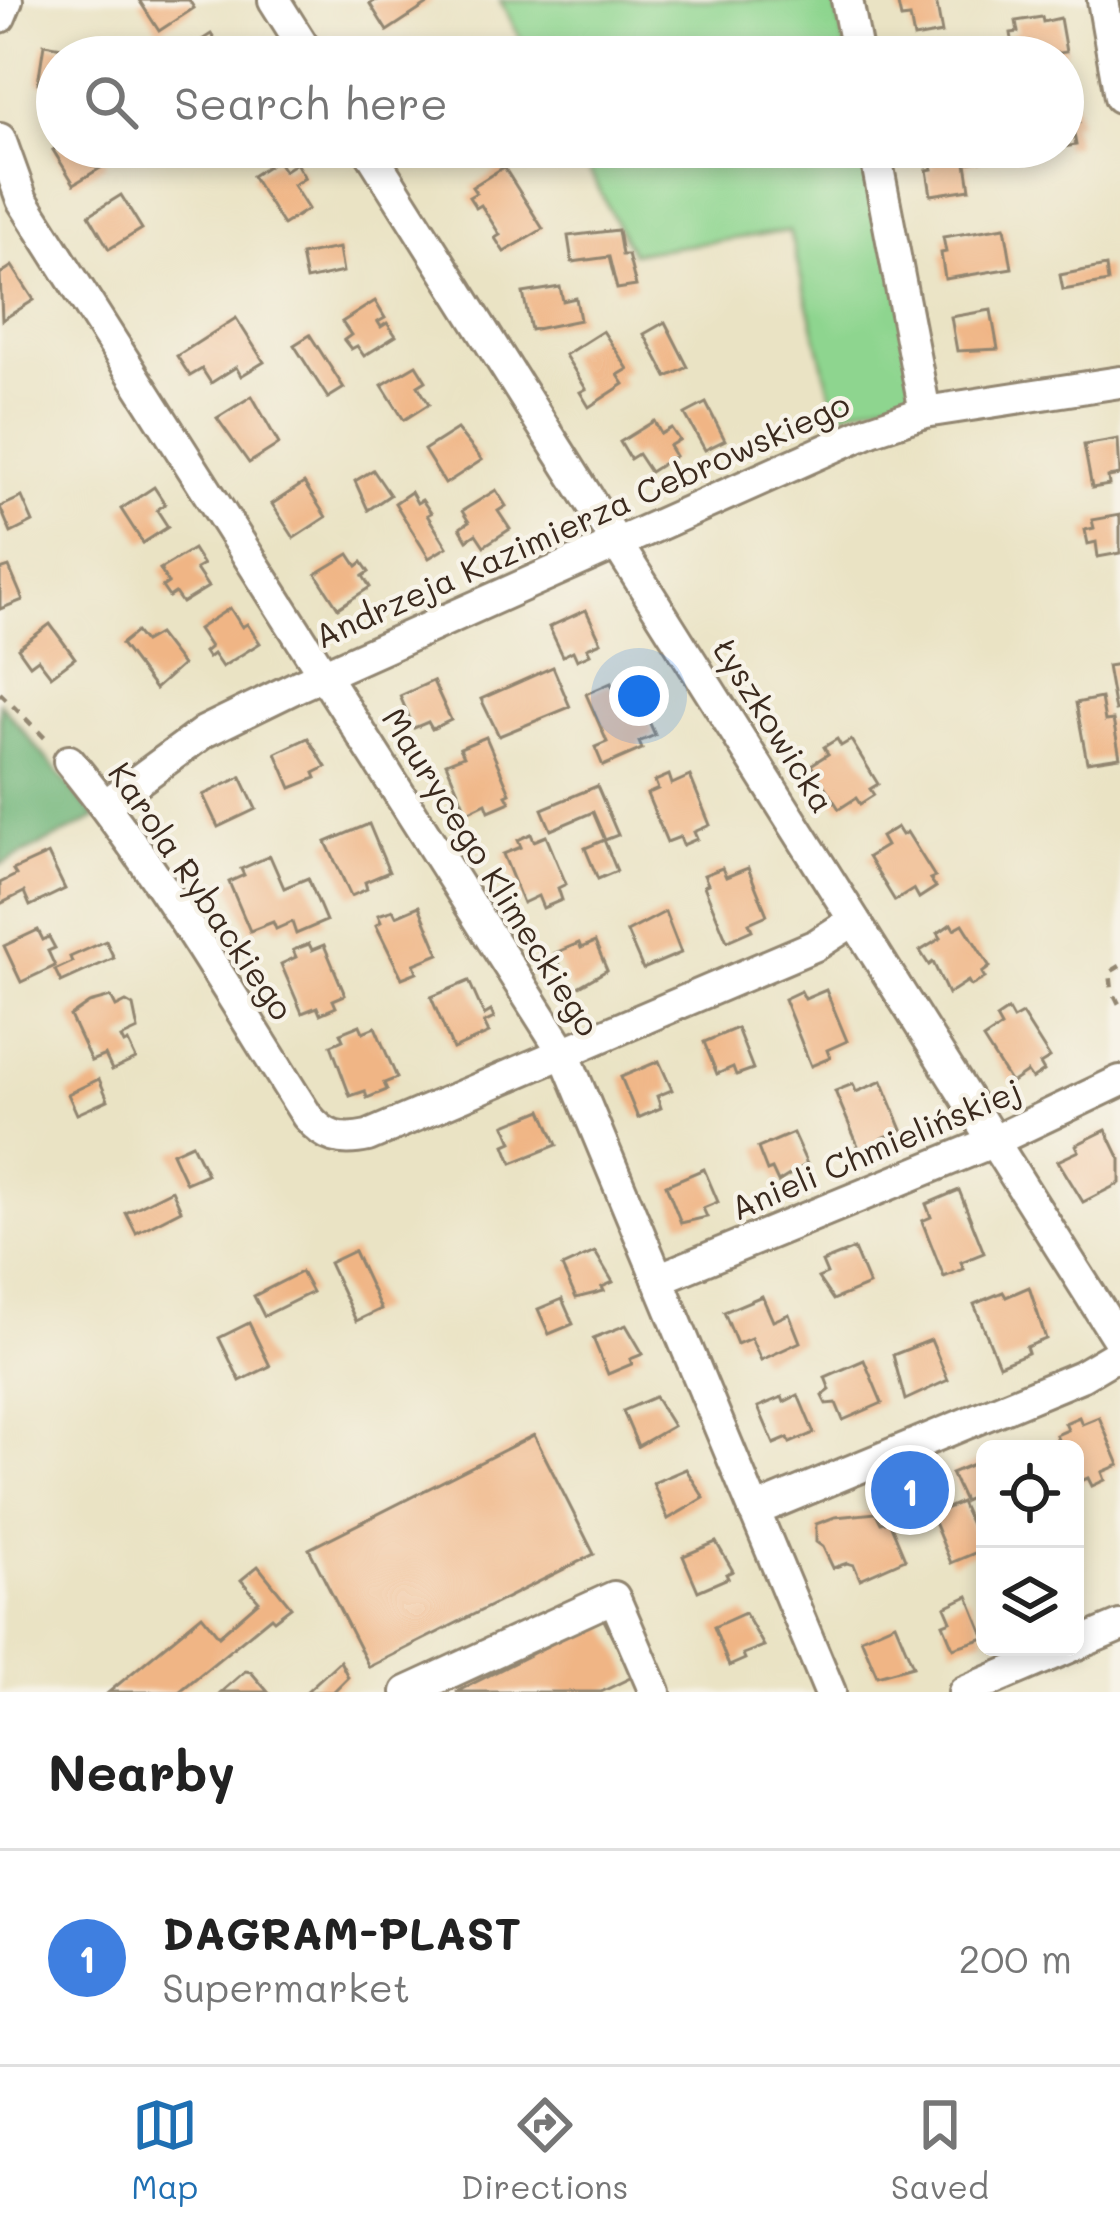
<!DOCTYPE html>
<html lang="en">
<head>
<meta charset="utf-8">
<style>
  :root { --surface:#fff; --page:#f6f6f6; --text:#222; --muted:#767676; --line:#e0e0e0; --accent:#1f6fb2 }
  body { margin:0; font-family:Mali,sans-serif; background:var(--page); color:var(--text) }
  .controls { position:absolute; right:36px; bottom:36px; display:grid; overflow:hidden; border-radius:18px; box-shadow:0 6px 18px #0003 }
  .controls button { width:108px; height:108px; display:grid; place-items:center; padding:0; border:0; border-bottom:3px solid var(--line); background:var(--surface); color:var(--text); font:60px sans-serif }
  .you { position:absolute; left:639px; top:696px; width:42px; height:42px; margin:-30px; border:9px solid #fff; border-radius:50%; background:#1a73e8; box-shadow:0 0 0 18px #1a73e833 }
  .badge { display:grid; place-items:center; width:78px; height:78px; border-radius:50%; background:var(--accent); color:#fff; font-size:39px; font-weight:700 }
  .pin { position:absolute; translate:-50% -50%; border:6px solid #fff; box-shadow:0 3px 12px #0006 }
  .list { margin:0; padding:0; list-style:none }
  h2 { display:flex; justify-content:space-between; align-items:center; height:156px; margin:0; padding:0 48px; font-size:51px }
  h2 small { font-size:39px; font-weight:400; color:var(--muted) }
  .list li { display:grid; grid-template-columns:78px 1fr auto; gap:36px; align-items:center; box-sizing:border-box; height:216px; padding:0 48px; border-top:3px solid var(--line) }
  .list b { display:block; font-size:45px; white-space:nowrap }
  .list p { margin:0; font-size:39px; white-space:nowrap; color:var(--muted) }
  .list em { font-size:39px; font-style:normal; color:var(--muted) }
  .icon { flex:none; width:66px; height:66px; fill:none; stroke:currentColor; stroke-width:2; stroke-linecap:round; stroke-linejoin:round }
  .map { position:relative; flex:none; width:1120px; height:1692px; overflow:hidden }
  .search { position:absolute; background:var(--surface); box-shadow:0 6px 18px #0003; left:36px; right:36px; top:36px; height:132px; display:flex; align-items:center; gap:30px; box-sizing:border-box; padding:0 42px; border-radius:66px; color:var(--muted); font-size:45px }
  .sheet { height:372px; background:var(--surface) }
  nav { display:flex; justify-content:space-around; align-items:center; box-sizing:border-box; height:168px; border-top:3px solid var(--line); background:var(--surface); font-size:33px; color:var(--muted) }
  nav a { display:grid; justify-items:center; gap:6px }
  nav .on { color:var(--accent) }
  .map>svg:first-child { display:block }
  .green { fill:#8ed58f; stroke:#648056; stroke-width:3 }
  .forest { fill:#72b67a; stroke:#56704c; stroke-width:3 }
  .building { fill:#f0b585 }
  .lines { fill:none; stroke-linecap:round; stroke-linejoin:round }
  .minor-casing { stroke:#928671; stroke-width:36 }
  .path { stroke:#928671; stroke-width:4.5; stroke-dasharray:9 9; stroke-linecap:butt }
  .minor { stroke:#fff; stroke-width:30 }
  .labels { text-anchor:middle; stroke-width:9; stroke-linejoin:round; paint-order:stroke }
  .street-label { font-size:33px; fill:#3b2a1e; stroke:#f7f3e8 }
</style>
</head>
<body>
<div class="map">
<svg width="1120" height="1692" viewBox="0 0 1120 1692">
  <rect width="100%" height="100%" fill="#f7f3e8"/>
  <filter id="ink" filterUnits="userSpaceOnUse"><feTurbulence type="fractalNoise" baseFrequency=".00833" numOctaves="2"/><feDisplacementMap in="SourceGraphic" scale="24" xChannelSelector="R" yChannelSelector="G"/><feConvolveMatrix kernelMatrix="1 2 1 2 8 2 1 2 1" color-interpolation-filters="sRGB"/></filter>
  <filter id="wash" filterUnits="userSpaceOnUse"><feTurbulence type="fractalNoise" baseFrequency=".004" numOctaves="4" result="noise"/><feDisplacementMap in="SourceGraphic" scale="48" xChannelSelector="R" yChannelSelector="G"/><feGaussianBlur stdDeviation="2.7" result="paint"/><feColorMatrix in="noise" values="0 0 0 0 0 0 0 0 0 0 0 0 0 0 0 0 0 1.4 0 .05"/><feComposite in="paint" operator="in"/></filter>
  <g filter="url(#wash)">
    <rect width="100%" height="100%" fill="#eae3c4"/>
    <g class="green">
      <polygon points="500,0 835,0 848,57 530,57"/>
      <polygon points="577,147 868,147 922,391 836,414 789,231 632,253"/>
    </g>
    <polygon class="forest" points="0,703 96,818 0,865"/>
    <g id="blocks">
      <g class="building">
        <polygon points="139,0 189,0 194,8 159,31"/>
        <polygon points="376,0 434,0 387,31 370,4"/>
        <polygon points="897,0 936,0 942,33 914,38 910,17 901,18"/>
        <polygon points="1042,17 1043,22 1060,18 1066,52 1027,57 1025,44 1013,46 1011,33 1018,32 1016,21"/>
        <polygon points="211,34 226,57 145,57 168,42 177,56"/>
        <polygon points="44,44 81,50 80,57 57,57 57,86 38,83"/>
        <polygon points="1075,102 1079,122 1072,123 1076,145 1063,147 1063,104"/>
        <polygon points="58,147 97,147 107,164 74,184 53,150"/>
        <polygon points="978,147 980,161 966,163 970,189 931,195 927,170 932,169 930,155"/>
        <polygon points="277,160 284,171 296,163 305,178 293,185 308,209 283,225 252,176"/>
        <polygon points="504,167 543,229 504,252 495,238 500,235 481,205 476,208 469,197 476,193 472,187"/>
        <polygon points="121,195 142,229 109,249 89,215"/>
        <polygon points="1005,227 1012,268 945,279 941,253 946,252 943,237"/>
        <polygon points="618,230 622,255 628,255 636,286 617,289 609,257 572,262 568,236"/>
        <polygon points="339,248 343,272 306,280 301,255"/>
        <polygon points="12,266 34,300 2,320 0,274"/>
        <polygon points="1106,266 1108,282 1063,290 1060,275"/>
        <polygon points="560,287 563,301 576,298 580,320 531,330 523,293"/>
        <polygon points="375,301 385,318 378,322 381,327 387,323 396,336 364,356 357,346 351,349 344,340 351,335 342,322"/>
        <polygon points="991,310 998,349 957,351 951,317"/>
        <polygon points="236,318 264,362 241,376 236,367 211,383 202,369 190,376 177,356"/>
        <polygon points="665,322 688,367 667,377 644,334"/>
        <polygon points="603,331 628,369 618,375 624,384 589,407 580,392 586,389 565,355"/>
        <polygon points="310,335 344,388 328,398 294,345"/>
        <polygon points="416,365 426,381 418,386 429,404 404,420 382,385"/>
        <polygon points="252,396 279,444 249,463 217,418"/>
        <polygon points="706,403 725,440 705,450 685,414"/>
        <polygon points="654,421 661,434 671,428 679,440 669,446 675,456 650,472 638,454 630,459 620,442"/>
        <polygon points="457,429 482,460 445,484 424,450"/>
        <polygon points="1118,439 1120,475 1108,477 1109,485 1092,488 1084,445"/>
        <polygon points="373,470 390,495 368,510 355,481"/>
        <polygon points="304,483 326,517 294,538 272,504"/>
        <polygon points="154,487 165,504 157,510 168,527 143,543 121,509"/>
        <polygon points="496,490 506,506 498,511 510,529 484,546 476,534 467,540 460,528 469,522 462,511"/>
        <polygon points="411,492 417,503 422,500 431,513 427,515 447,547 429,558 395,503"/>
        <polygon points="22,497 33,522 11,533 0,507"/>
        <polygon points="1120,515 1120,553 1098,557 1096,542 1088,544 1085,530 1094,528 1092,520"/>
        <polygon points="193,549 203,565 196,569 208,587 182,603 175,593 169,597 162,587 168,583 160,569"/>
        <polygon points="349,554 357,566 362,562 369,572 363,576 370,587 338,608 316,574"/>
        <polygon points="9,567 23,600 0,609 0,570"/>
        <polygon points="230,608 242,627 247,624 260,643 222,667 213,654 208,658 204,652 210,647 198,629"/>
        <polygon points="586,610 601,642 587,648 590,654 577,660 573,651 563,656 549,627"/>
        <polygon points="50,624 75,658 51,676 38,659 30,665 18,648"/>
        <polygon points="136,632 144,642 158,634 182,665 155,689 121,644"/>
        <polygon points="1120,664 1120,710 1115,711 1107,666"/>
        <polygon points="553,667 570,707 499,736 481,699"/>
        <polygon points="433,681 451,720 432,729 428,722 414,728 400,696"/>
        <polygon points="611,683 614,691 632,683 655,735 639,742 642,749 603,766 595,747 607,742 586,694"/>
        <polygon points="1101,698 1105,721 1113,720 1120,757 1087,762 1076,703"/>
        <polygon points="486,737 510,793 506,795 510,802 489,811 486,803 467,812 446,763 464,756 460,748"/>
        <polygon points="308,738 326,767 314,773 316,778 291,788 276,753"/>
        <polygon points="837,739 841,746 851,740 878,784 870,789 874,795 860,804 856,798 839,809 811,765 828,754 824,747"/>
        <polygon points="669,775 672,784 690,776 710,825 694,832 697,839 683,845 680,837 667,842 647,794 658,789 655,781"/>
        <polygon points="241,777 256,809 218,827 203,795"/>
        <polygon points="597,786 618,835 605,840 593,812 551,830 542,809"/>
        <polygon points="369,824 389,872 365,882 367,889 351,896 326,842"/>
        <polygon points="897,827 902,835 907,832 935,877 930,879 936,887 919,898 914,889 895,901 868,857 886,846 881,837"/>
        <polygon points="531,834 534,841 546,836 566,884 558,888 562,900 543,908 538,896 523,903 503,854 521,847 518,840"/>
        <polygon points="604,840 617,871 598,879 585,848"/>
        <polygon points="48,854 65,889 30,906 24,892 0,904 0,883 16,875 13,870"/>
        <polygon points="270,856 284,888 308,878 326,921 296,934 292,922 276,929 273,922 250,931 229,882 244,875 241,869"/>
        <polygon points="722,868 726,877 748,868 767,915 749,923 752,930 727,941 704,886 708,884 704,875"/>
        <polygon points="419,906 439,954 414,964 417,972 402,978 376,925 381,922 378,915 393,910 396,916"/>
        <polygon points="665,912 681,953 643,969 627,932"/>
        <polygon points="951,924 954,929 963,924 990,967 982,973 985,978 971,986 968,981 948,994 933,962 929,965 920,951 941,938 938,933"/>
        <polygon points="38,930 43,940 49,937 55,948 48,951 55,966 21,982 4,946"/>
        <polygon points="106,941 114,958 61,982 55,970 72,962 70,957"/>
        <polygon points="595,942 607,970 571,991 555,953 579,943 581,948"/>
        <polygon points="309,944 312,950 324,945 345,995 333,1000 336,1007 320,1014 317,1007 302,1013 281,964 296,957 293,950"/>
        <polygon points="469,981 484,1015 491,1011 494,1018 484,1023 489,1033 453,1049 431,997"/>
        <polygon points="826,990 847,1041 827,1050 830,1058 811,1066 784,999 801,991 805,999"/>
        <polygon points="111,997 116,1007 126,1002 133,1006 138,1030 121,1038 124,1044 128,1042 136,1059 112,1070 105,1055 91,1061 70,1016 89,1003"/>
        <polygon points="1008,1010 1013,1019 1022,1014 1050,1058 1040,1064 1044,1071 1032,1079 1027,1072 1011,1083 983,1039 1001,1027 996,1018"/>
        <polygon points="360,1025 363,1032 375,1027 397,1078 384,1083 387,1090 367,1098 365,1091 350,1096 331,1045 343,1040 340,1033"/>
        <polygon points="737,1028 753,1069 736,1075 733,1067 717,1074 704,1042"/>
        <polygon points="659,1061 672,1090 657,1096 661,1108 638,1118 621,1077"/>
        <polygon points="99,1079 108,1100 77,1114 68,1094"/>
        <polygon points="882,1081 902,1130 882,1138 885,1146 862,1155 835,1091 853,1084 856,1092"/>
        <polygon points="542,1110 557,1145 512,1163 505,1145 512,1142 505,1125"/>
        <polygon points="1106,1130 1120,1159 1120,1183 1083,1202 1058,1161 1079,1151 1076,1145"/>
        <polygon points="793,1133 807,1164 778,1182 772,1169 767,1171 758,1148"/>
        <polygon points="192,1144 207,1174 186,1183 172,1153"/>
        <polygon points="704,1169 718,1202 703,1208 707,1217 681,1223 666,1185"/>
        <polygon points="172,1190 181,1210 136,1233 126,1213"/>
        <polygon points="959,1190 984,1253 961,1262 964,1269 944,1277 922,1221 931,1217 926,1204"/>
        <polygon points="854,1249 869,1285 833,1300 818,1278 827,1274 822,1262"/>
        <polygon points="354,1251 381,1309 356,1321 329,1263"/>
        <polygon points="595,1252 613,1282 602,1287 604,1291 576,1298 562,1267"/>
        <polygon points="301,1272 312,1292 264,1316 254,1296"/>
        <polygon points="1029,1287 1046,1339 1026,1347 1028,1353 999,1365 974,1304 1003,1292 1006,1297"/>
        <polygon points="762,1296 773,1321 789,1314 800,1342 761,1360 751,1338 737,1344 724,1312"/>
        <polygon points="562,1299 573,1324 549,1334 538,1309"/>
        <polygon points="249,1323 270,1366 240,1381 219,1338"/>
        <polygon points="626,1325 643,1354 630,1359 632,1364 608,1374 593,1338"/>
        <polygon points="931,1340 948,1380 905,1400 893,1355"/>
        <polygon points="864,1360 882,1403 843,1420 836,1403 826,1404 822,1396 830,1390 825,1377"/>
        <polygon points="798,1395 814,1433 790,1443 788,1438 774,1444 758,1407 782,1397 784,1402"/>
        <polygon points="655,1397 673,1426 638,1446 623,1411"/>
        <polygon points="1079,1417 1082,1424 1099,1417 1119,1465 1102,1472 1105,1480 1092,1486 1088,1478 1076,1483 1075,1449 1062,1449 1056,1435 1068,1430 1065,1423"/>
        <polygon points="534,1435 594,1554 369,1667 309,1549"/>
        <polygon points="985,1459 985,1511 978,1495 964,1501 951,1473"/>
        <polygon points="686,1469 704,1498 668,1519 653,1483"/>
        <polygon points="961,1502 982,1550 951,1563 931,1515"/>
        <polygon points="876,1513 881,1523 889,1521 905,1559 860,1579 854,1565 847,1563 833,1568 823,1547 816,1542 816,1524 835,1517"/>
        <polygon points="716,1542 733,1571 726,1574 728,1578 698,1591 683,1556"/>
        <polygon points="258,1566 291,1607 274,1620 271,1617 179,1692 109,1692 202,1615 219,1636 259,1601 241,1580"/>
        <polygon points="968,1596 985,1638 953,1648 943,1624 951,1621 945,1607"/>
        <polygon points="745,1613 764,1646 743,1654 745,1659 729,1666 714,1627"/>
        <polygon points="603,1618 632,1677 601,1692 456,1692"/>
        <polygon points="895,1623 913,1666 877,1676 861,1638"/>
        <polygon points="340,1661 348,1677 333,1692 306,1692"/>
        <polygon points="245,1671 251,1672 268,1692 221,1692"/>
      </g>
    </g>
  </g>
  <g filter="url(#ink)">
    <use href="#blocks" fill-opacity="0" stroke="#928671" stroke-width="3"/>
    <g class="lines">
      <g class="minor-casing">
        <g id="minor">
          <polyline points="274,0 310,57"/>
          <polyline points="847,0 858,57"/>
          <polyline points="1103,0 1120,97"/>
          <polyline points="0,17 7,0"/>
          <polyline points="0,139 22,200 564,1053 830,1692"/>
          <polyline points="367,147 1120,1342"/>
          <polyline points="874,147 925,412"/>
          <path d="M69,761c90,110 162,235 238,355 18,22 34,26 61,20l448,-191 37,-24"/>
          <polyline points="105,805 204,732 298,686 871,430 925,412 1120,382"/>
          <polyline points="658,1279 992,1142 1120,1081"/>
          <polyline points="754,1511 1081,1376 1120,1353"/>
          <polyline points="1075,1645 1120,1626"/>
          <polyline points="407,1692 614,1597 655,1692"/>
          <polyline points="964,1692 1070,1647"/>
        </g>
      </g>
      <g class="path">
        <polyline points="0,693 47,740"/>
        <polyline points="1120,966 1110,972 1112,990 1120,1006"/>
      </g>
      <use href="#minor" class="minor"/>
    </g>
  </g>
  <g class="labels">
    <g class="street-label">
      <text transform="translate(582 520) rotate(-24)" y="12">Andrzeja Kazimierza Cebrowskiego</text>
      <text transform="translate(774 726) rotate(58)" y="12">Łyszkowicka</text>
      <text transform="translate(491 872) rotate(58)" y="12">Maurycego Klimeckiego</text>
      <text transform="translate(201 891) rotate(56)" y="12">Karola Rybackiego</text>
      <text transform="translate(876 1149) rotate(-23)" y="12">Anieli Chmielińskiej</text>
    </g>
  </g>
</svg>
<div class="controls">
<button><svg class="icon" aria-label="locate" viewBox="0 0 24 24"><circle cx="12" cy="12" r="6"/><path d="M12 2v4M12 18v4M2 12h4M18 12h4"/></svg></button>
<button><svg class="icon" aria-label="layers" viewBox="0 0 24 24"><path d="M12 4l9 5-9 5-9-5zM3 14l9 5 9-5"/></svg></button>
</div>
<div class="you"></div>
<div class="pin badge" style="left:910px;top:1490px;background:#3f7fe0">1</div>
<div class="search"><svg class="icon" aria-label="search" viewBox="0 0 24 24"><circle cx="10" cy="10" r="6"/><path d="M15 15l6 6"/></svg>Search here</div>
</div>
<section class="sheet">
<h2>Nearby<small></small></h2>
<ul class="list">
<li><span class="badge" style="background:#3f7fe0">1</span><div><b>DAGRAM-PLAST</b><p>Supermarket</p></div><em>200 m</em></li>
</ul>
</section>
<nav>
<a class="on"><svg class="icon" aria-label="map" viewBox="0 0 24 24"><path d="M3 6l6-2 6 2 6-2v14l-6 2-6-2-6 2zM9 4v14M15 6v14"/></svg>Map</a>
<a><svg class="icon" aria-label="directions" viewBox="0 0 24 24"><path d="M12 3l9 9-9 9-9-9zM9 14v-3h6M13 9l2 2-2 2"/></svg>Directions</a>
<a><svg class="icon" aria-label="saved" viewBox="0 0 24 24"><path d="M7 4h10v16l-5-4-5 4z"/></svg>Saved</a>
</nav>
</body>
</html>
